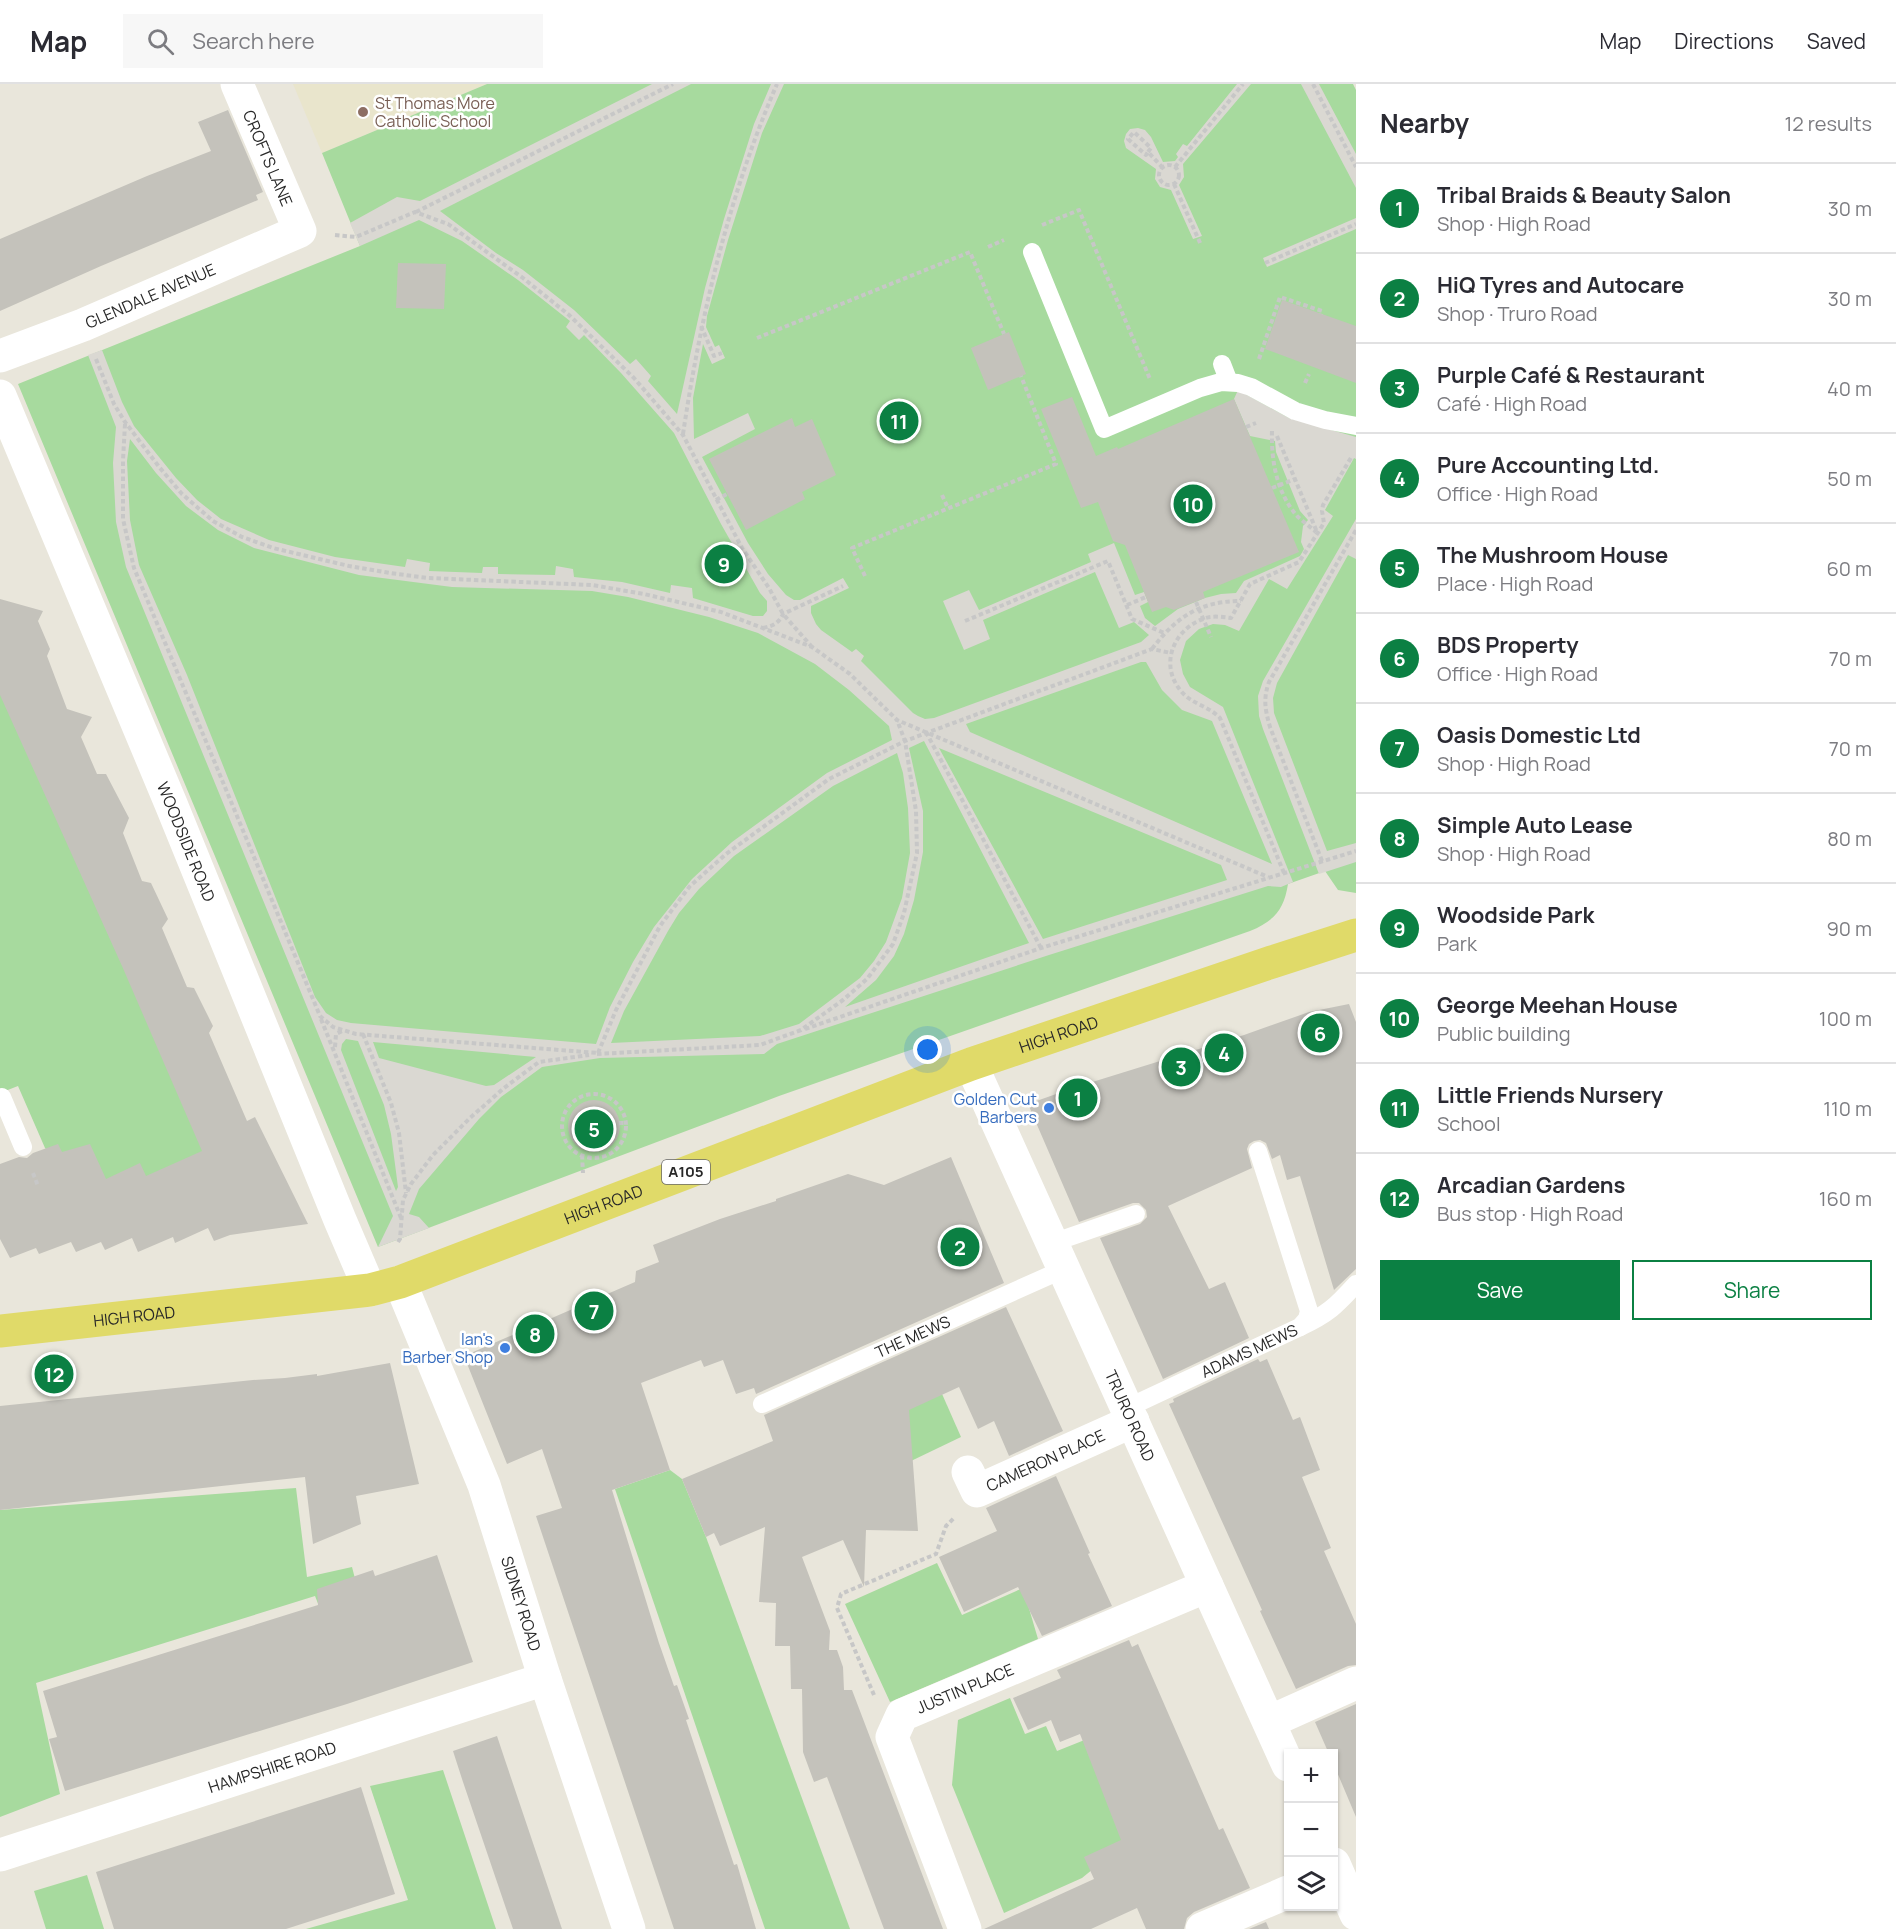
<!DOCTYPE html>
<html lang="en">
<head>
<meta charset="utf-8">
<style>
  :root { --surface:#fff; --page:#f7f7f7; --text:#2b2b33; --muted:#7c7c81; --line:#e1e1e2; --accent:#0b8043 }
  body { margin:0; font-family:Manrope,sans-serif; background:var(--page); color:var(--text) }
  .controls { position:absolute; right:18px; bottom:18px; display:grid; overflow:hidden; border-radius:0px; box-shadow:0 2px 4px #0004 }
  .controls button { width:54px; height:54px; display:grid; place-items:center; padding:0; border:0; border-bottom:2px solid var(--line); background:var(--surface); color:var(--text); font:30px sans-serif }
  .you { position:absolute; left:928px; top:966px; width:21px; height:21px; margin:-15px; border:4px solid #fff; border-radius:50%; background:#1a73e8; box-shadow:0 0 0 9px #1a73e833 }
  .badge { display:grid; place-items:center; width:39px; height:39px; border-radius:50%; background:var(--accent); color:#fff; font-size:20px; font-weight:700 }
  .pin { position:absolute; translate:-50% -50%; border:3px solid #fff; box-shadow:0 2px 6px #0006 }
  .list { margin:0; padding:0; list-style:none }
  h2 { display:flex; justify-content:space-between; align-items:center; height:78px; margin:0; padding:0 24px; font-size:26px }
  h2 small { font-size:20px; font-weight:400; color:var(--muted) }
  .list li { display:grid; grid-template-columns:39px 1fr auto; gap:18px; align-items:center; box-sizing:border-box; height:90px; padding:0 24px; border-top:2px solid var(--line) }
  .list b { display:block; font-size:22px; white-space:nowrap }
  .list p { margin:0; font-size:20px; white-space:nowrap; color:var(--muted) }
  .list em { font-size:20px; font-style:normal; color:var(--muted) }
  .actions { display:flex; gap:12px; padding:18px 24px }
  .actions a { flex:1; padding:14px 0; border:2px solid var(--accent); border-radius:0px; text-align:center; font-size:21px; color:var(--accent) }
  .actions .main { background:var(--accent); color:#fff }
  .icon { flex:none; width:33px; height:33px; fill:none; stroke:currentColor; stroke-width:2; stroke-linecap:round; stroke-linejoin:round }
  .map { position:relative; flex:none; width:1356px; height:1845px; overflow:hidden }
  header { display:flex; align-items:center; gap:36px; box-sizing:border-box; height:84px; padding:0 30px; background:var(--surface); border-bottom:2px solid var(--line) }
  header strong { font-size:28px }
  nav { display:flex; gap:33px; margin-inline-start:auto; font-size:21px }
  .search { width:420px; height:54px; background:var(--page); display:flex; align-items:center; gap:15px; box-sizing:border-box; padding:0 21px; border-radius:0px; color:var(--muted); font-size:22px }
  main { display:flex }
  aside { flex:1; background:var(--surface) }
  .map>svg:first-child { display:block }
  .education { fill:#e9e5cc }
  .green { fill:#a7da9e }
  .plaza { fill:#dad8d2; fill-rule:evenodd }
  .building { fill:#c4c2bb }
  .lines { fill:none; stroke-linecap:round; stroke-linejoin:round }
  .path { stroke:#c7c7c7; stroke-width:4; stroke-dasharray:4.5 3; stroke-linecap:butt }
  .lane { stroke:#fff; stroke-width:18 }
  .street { stroke:#fff; stroke-width:33 }
  .primary { stroke:#e0da69; stroke-width:33 }
  .education-dot { fill:#8d6e63; stroke:#fff; stroke-width:2 }
  .shop-dot { fill:#3f7fe0; stroke:#fff; stroke-width:2 }
  .labels { text-anchor:middle; stroke-width:5; stroke-linejoin:round; paint-order:stroke }
  .shield { fill:#fff; stroke:#686868; stroke-width:1.5 }
  .shield-label { font-size:15px; font-weight:bold; fill:#282828 }
  .education-label { font-size:16px; fill:#785e54; stroke:#fff; text-anchor:start }
  .street-label { font-size:16px; fill:#282828; stroke:#fff }
  .shop-label { font-size:16px; fill:#366cbe; stroke:#fff; text-anchor:end }
</style>
</head>
<body>
<header>
<strong>Map</strong>
<div class="search"><svg class="icon" aria-label="search" viewBox="0 0 24 24"><circle cx="10" cy="10" r="6"/><path d="M15 15l6 6"/></svg>Search here</div>
<nav><a>Map</a><a>Directions</a><a>Saved</a></nav>
</header>
<main>
<div class="map">
<svg width="1356" height="1845" viewBox="0 0 1356 1845">
  <rect width="100%" height="100%" fill="#e9e6db"/>
  <polygon class="education" points="293,0 487,0 322,69"/>
  <g class="green">
    <path d="M487,0h866l3,6v803l-18,-3 -13,-19 -37,13c-4,26 -14,37 -38,47l-471,165 -401,151 -360,-863 342,-138 -38,-93z"/>
    <polygon points="0,586 215,1062 145,1098 102,1101 58,1080 45,1064 18,1002 0,1009"/>
    <polygon points="924,1269 961,1353 911,1377 873,1293"/>
    <polygon points="670,1386 682,1395 706,1453 850,1845 765,1845 615,1405"/>
    <polygon points="296,1404 307,1493 352,1483 368,1545 333,1557 315,1512 36,1599 60,1710 0,1733 0,1426"/>
    <polygon points="937,1479 962,1531 1023,1504 1038,1555 890,1618 845,1520"/>
    <polygon points="1010,1614 1025,1650 1046,1642 1057,1667 1107,1647 1147,1741 1082,1794 1004,1829 952,1701 958,1636"/>
    <polygon points="443,1686 496,1845 306,1845 408,1816 370,1702"/>
    <polygon points="87,1791 104,1845 46,1845 34,1807"/>
  </g>
  <g class="plaza">
    <path d="M652,0h39l-251,127 56,42 27,17 51,40 56,54 6,-5 15,17 -3,5 29,33 28,-126 19,-69 30,-95 17,-40h13l-22,49 -34,107 -21,76 -1,11 9,20 4,-2 6,13 -13,6 -9,-20 -10,54 1,41 54,-26 7,16 -53,28 46,86 20,31 18,21 8,5h6l43,-22 6,10 -38,18v7l5,11 5,6 31,22 4,-3 8,7 -3,5 52,52 5,3 7,3 9,-1 207,-76 8,-7 -15,-13 -15,6 -24,-56 -112,48 7,19 -26,11 -21,-49 26,-11 10,20 112,-48 -3,-8 26,-11 21,52 9,-3 4,10 -8,4 5,12 10,8 23,-17 27,-11 16,-4 15,-1 8,-12 56,-25 4,-7 -3,-7 2,-16 5,-6 -8,-9 -24,-59 -1,-11 -25,-5 -16,-37 4,-9 51,28 67,19v22l-2,-1 -29,52 8,6 -46,73 -18,-10 -30,52 -14,-6 -12,-1 -14,5 -13,12 -6,19 3,14 7,13 33,20 70,175 -12,5 -13,-1 -219,69 -272,89 -13,10 -164,4 -58,9 -41,30 -22,22 -60,70 -10,25 10,3 10,11 -51,19 15,-31 -267,-649 -10,-45 -3,-59 3,-36 -28,-72 14,-5 20,52 12,24 42,52 21,22 24,19 48,21 66,17 70,10 2,-8 23,4 -1,8 53,2 1,-6h15v7l57,1 1,-9 17,3 1,8 48,5 48,11 1,-8 21,3 1,10 60,18h10l4,-5v-10l-7,-8 -39,-69 -47,-91 -53,-60 -37,-38 -5,5 -13,-13 4,-6 -52,-41 -56,-39 -43,-21 -59,26 -10,-23 47,-26 23,4zM130,355l26,34 30,33 32,24 36,18 105,27 93,12 140,4 36,6 81,20 49,16 57,31 34,26 40,36 3,14 -65,33 -95,69 -40,37 -38,48 -21,35 -23,45 -14,37 -245,-21 -14,-3 -11,-7 -11,-16 -128,-322 -48,-110 -9,-45 -3,-59zM1141,578h5l16,28 20,20 30,11 60,143 -302,-132 -4,-8zM924,657l105,202 -184,64 31,-27 18,-24 10,-22 10,-34 9,-48v-41l-14,-63zM939,664l282,117 6,15 -184,59zM897,669l6,20 5,35 2,45 -8,45 -16,44 -12,19 -14,17 -61,46 -39,12 -149,7 13,-32 44,-80 11,-18 20,-24 35,-33 99,-70zM346,955l12,2 26,64 7,29 7,53 -2,4 -55,-141 1,-6zM373,958l163,15 -42,28 -8,1 -107,-28z"/>
    <polygon points="1237,0 1251,0 1183,80 1184,93 1179,101 1202,152 1193,155 1171,106 1160,103 1155,95 1156,85 1126,64 1124,57 1126,50 1130,45 1138,44 1145,46 1151,53 1163,78 1175,77 1178,73 1176,70 1183,60 1187,62"/>
    <polygon points="1301,0 1319,0 1356,70 1356,104"/>
    <polygon points="1356,134 1356,145 1267,183 1263,174"/>
    <polygon points="1356,435 1356,475 1348,471 1343,480 1277,599 1273,614 1274,629 1327,767 1356,759 1356,778 1319,790 1263,645 1259,632 1258,612 1263,597"/>
  </g>
  <g class="building">
    <polygon points="228,26 263,108 256,111 258,116 101,182 0,227 0,155 147,92 211,67 198,38"/>
    <polygon points="398,179 446,180 444,225 396,224"/>
    <polygon points="1282,216 1356,242 1356,299 1265,265"/>
    <polygon points="1009,248 1026,290 988,306 971,264"/>
    <polygon points="1072,313 1096,372 1117,363 1118,365 1234,315 1299,468 1203,508 1205,514 1174,526 1166,523 1152,528 1125,461 1113,457 1098,418 1081,424 1041,325"/>
    <polygon points="792,334 795,343 812,335 836,391 802,408 805,415 746,446 709,375"/>
    <polygon points="0,515 43,527 38,537 50,565 47,572 67,625 92,633 81,653 97,690 106,690 129,734 123,749 142,797 151,799 168,835 162,844 187,903 194,904 213,942 209,949 247,1037 255,1033 308,1140 230,1151 214,1157 208,1144 175,1159 173,1153 138,1168 132,1154 105,1166 101,1158 76,1168 71,1158 39,1170 36,1164 10,1174 0,1155 0,1080 19,1073 27,1074 33,1069 58,1060 62,1068 90,1060 106,1095 140,1079 146,1092 202,1067 122,882 0,611"/>
    <polygon points="1349,920 1356,938 1356,1185 1334,1206 1300,1092 1287,1096 1280,1071 1272,1075 1266,1059 1260,1056 1254,1057 1249,1060 1247,1065 1252,1084 1168,1122 1209,1205 1225,1198 1249,1254 1163,1295 1100,1154 1140,1140 1147,1133 1146,1126 1139,1119 1133,1119 1079,1138 1028,1020 1073,1004 1244,951 1309,928"/>
    <circle cx="594" cy="1042" r="26"/>
    <polygon points="951,1073 1004,1199 756,1310 754,1304 736,1310 723,1276 704,1283 701,1276 641,1299 670,1386 612,1406 659,1559 674,1602 677,1601 689,1635 686,1636 734,1781 737,1780 756,1845 674,1845 536,1432 562,1424 542,1365 507,1380 464,1272 635,1198 636,1187 659,1178 653,1161 720,1135 776,1117 776,1115 848,1090 884,1101"/>
    <polygon points="1006,1223 1063,1347 1009,1372 994,1337 978,1345 959,1303 909,1326 918,1447 866,1446 864,1503 843,1456 802,1473 830,1547 829,1566 837,1566 843,1583 844,1606 852,1606 943,1845 884,1845 827,1693 814,1698 803,1668 802,1605 791,1605 790,1562 775,1562 776,1519 759,1518 765,1443 720,1462 714,1449 706,1453 682,1395 773,1357 764,1331"/>
    <polygon points="1258,1275 1260,1278 1267,1275 1293,1336 1300,1333 1320,1386 1302,1393 1331,1464 1324,1467 1356,1540 1356,1581 1348,1582 1296,1605 1260,1527 1262,1526 1169,1320 1174,1318 1173,1315"/>
    <polygon points="390,1279 419,1400 356,1412 361,1440 313,1460 305,1393 0,1426 0,1322 253,1296 285,1294 317,1290 317,1292"/>
    <polygon points="1056,1392 1090,1469 1088,1470 1112,1522 1042,1552 1018,1503 964,1528 939,1473 997,1447 986,1424"/>
    <polygon points="437,1471 473,1578 347,1620 65,1707 49,1655 57,1653 43,1607 318,1521 317,1505 373,1486 375,1492"/>
    <polygon points="1129,1556 1132,1563 1138,1560 1219,1746 1223,1744 1250,1804 1194,1828 1187,1834 1184,1845 1146,1845 1137,1824 1091,1845 984,1845 1094,1795 1084,1773 1121,1756 1080,1650 1060,1658 1051,1636 1028,1646 1013,1614 1061,1594 1057,1586"/>
    <polygon points="1356,1620 1356,1733 1334,1681 1334,1670 1329,1670 1315,1638"/>
    <polygon points="497,1652 506,1679 562,1845 513,1845 463,1698 453,1667"/>
    <polygon points="361,1703 395,1810 286,1845 114,1845 96,1788"/>
    <polygon points="1266,1838 1269,1845 1249,1845"/>
  </g>
  <g class="lines">
    <g class="path">
      <polyline points="1313,0 1356,83"/>
      <polyline points="1148,68 1151,64 1134,48 1128,55 1146,71 1148,68 1163,84"/>
      <circle cx="1169" cy="91" r="10"/>
      <polyline points="1175,83 1243,0"/>
      <polyline points="1174,100 1201,161"/>
      <polyline points="416,128 673,0"/>
      <polyline points="1042,141 1079,126 1150,295"/>
      <polyline points="335,151 356,153 415,128 448,140 523,194 569,231 634,294 683,351 742,464 769,504 783,530 812,563"/>
      <polyline points="988,163 1004,156"/>
      <polyline points="1265,179 1356,140"/>
      <polyline points="701,242 714,272 722,269"/>
      <polyline points="757,254 970,168 1004,250"/>
      <polyline points="96,275 114,320 125,338 160,384 182,410 213,437 242,453 273,464 349,482 390,489 428,494 592,501 644,510 721,528 812,563 850,590 897,636 1268,793"/>
      <polyline points="1259,275 1280,213 1322,227 1321,230"/>
      <polyline points="1305,299 1309,290"/>
      <polyline points="125,340 123,376 123,435 134,484 320,932 333,943 356,950 598,969"/>
      <polyline points="1246,343 1256,339"/>
      <path d="M1272,347c-1,30 5,63 26,86 6,5 12,10 18,15"/>
      <path d="M683,350c18,-120 46,-239 94,-350"/>
      <polyline points="1277,352 1317,448"/>
      <polyline points="1272,404 1295,395"/>
      <polyline points="942,411 948,424"/>
      <polyline points="716,416 727,410"/>
      <polyline points="865,492 852,464 1056,380 1021,292"/>
      <polyline points="1196,518 1211,553"/>
      <polyline points="1127,521 1146,513"/>
      <polyline points="965,537 1108,477 1132,535 1164,549"/>
      <path d="M763,544c10,-2 16,-5 20,-14l60,-28"/>
      <path d="M1152,565c24,-32 48,-48 89,-48"/>
      <polyline points="926,648 1041,864"/>
      <path d="M1322,777l-52,-134c-5,-18 -7,-28 -1,-45l87,-152"/>
      <path d="M1284,789l-64,-155c-11,-12 -29,-14 -39,-27 -22,-26 -8,-61 22,-72 9,-4 19,-2 28,-1l19,-34 49,-22 25,-39 -2,-12 1,-6 29,-49"/>
      <polyline points="321,935 401,1134"/>
      <polyline points="805,945 1041,864 1356,767"/>
      <polyline points="363,950 391,1019 399,1049 406,1109"/>
      <polyline points="335,963 336,950 342,947"/>
      <polyline points="598,969 616,926 660,842 690,802 726,770 829,695 905,657 1152,565 1171,569"/>
      <polyline points="597,970 760,961 801,946 843,916 867,895 893,860 904,829 917,769 916,727 905,657 897,636"/>
      <circle cx="594" cy="1042" r="32"/>
      <polyline points="619,1039 626,1039"/>
      <polyline points="582,1071 583,1089"/>
      <polyline points="33,1089 38,1102"/>
      <polyline points="398,1158 400,1155 403,1116 411,1100 433,1071 470,1034 504,1004 539,978 589,971"/>
      <polyline points="874,1611 837,1524 841,1510 936,1470 946,1442 955,1433"/>
    </g>
    <g class="lane">
      <polyline points="1032,168 1104,345 1200,304 1221,298 1238,299 1251,303 1295,327 1325,336 1356,342"/>
      <polyline points="1222,280 1229,298"/>
      <polyline points="0,1014 2,1013 23,1063"/>
      <polyline points="1052,1159 1136,1130"/>
      <path d="M1300,1243c28,-13 36,-21 56,-43"/>
      <path id="s1" d="M762,1320l302,-135"/>
      <path id="s2" d="M1127,1324l173,-81 7,-8 2,-8 -51,-160"/>
    </g>
    <g class="street">
      <path id="s3" d="M0,272l83,-31 217,-94 -63,-147"/>
      <path id="s4" d="M0,312l171,408 169,416 30,70"/>
      <path id="s5" d="M971,980l317,701"/>
      <path id="s6" d="M400,1198l84,203 61,194 84,250"/>
      <path id="s7" d="M968,1388l9,19 156,-70"/>
      <polyline points="1269,1638 1356,1599"/>
      <path id="s8" d="M0,1771l545,-176"/>
      <polyline points="1334,1780 1356,1830"/>
      <path id="s9" d="M965,1845l-73,-192 10,-22 305,-129"/>
      <polyline points="1202,1845 1288,1808"/>
    </g>
    <path class="primary" id="s10" d="M0,1247l370,-41 30,-8 571,-218 301,-102 84,-27"/>
  </g>
  <circle class="education-dot" cx="363" cy="28" r="6"/>
  <g class="shop-dot">
    <circle cx="1049" cy="1024" r="6"/>
    <circle cx="505" cy="1264" r="6"/>
  </g>
  <g class="labels">
    <rect class="shield" x="662" y="1076" width="48" height="24" rx="4.5"/>
    <g class="shield-label">
      <text x="686" y="1093">A105</text>
    </g>
    <g class="education-label">
      <text x="375" y="25">St Thomas More<tspan x="375" dy="18">Catholic School</tspan></text>
    </g>
    <g class="street-label">
      <text transform="translate(268 74) rotate(67)" y="6">CROFTS LANE</text>
      <text dy="6" stroke="none"><textPath href="#s3" startOffset="162">GLENDALE AVENUE</textPath></text>
      <text dy="6" stroke="none"><textPath href="#s4" startOffset="483">WOODSIDE ROAD</textPath></text>
      <text dy="6" stroke="none"><textPath href="#s10" startOffset="1107">HIGH ROAD</textPath></text>
      <text dy="6" stroke="none"><textPath href="#s10" startOffset="621">HIGH ROAD</textPath></text>
      <text dy="6" stroke="none"><textPath href="#s10" startOffset="135">HIGH ROAD</textPath></text>
      <text dy="6" stroke="none"><textPath href="#s1" startOffset="165">THE MEWS</textPath></text>
      <text dy="6" stroke="none"><textPath href="#s2" startOffset="135">ADAMS MEWS</textPath></text>
      <text dy="6" stroke="none"><textPath href="#s5" startOffset="386">TRURO ROAD</textPath></text>
      <text dy="6" stroke="none"><textPath href="#s7" startOffset="96">CAMERON PLACE</textPath></text>
      <text dy="6" stroke="none"><textPath href="#s6" startOffset="344">SIDNEY ROAD</textPath></text>
      <text dy="6" stroke="none"><textPath href="#s9" startOffset="298">JUSTIN PLACE</textPath></text>
      <text dy="6" stroke="none"><textPath href="#s8" startOffset="286">HAMPSHIRE ROAD</textPath></text>
    </g>
    <g class="shop-label">
      <text x="1037" y="1021">Golden Cut<tspan x="1037" dy="18">Barbers</tspan></text>
      <text x="493" y="1261">Ian's<tspan x="493" dy="18">Barber Shop</tspan></text>
    </g>
  </g>
</svg>
<div class="controls">
<button>+</button>
<button>−</button>
<button><svg class="icon" aria-label="layers" viewBox="0 0 24 24"><path d="M12 4l9 5-9 5-9-5zM3 14l9 5 9-5"/></svg></button>
</div>
<div class="you"></div>
<div class="pin badge" style="left:1078px;top:1014px">1</div>
<div class="pin badge" style="left:960px;top:1163px">2</div>
<div class="pin badge" style="left:1181px;top:983px">3</div>
<div class="pin badge" style="left:1224px;top:969px">4</div>
<div class="pin badge" style="left:594px;top:1045px">5</div>
<div class="pin badge" style="left:1320px;top:949px">6</div>
<div class="pin badge" style="left:594px;top:1227px">7</div>
<div class="pin badge" style="left:535px;top:1250px">8</div>
<div class="pin badge" style="left:724px;top:480px">9</div>
<div class="pin badge" style="left:1193px;top:420px">10</div>
<div class="pin badge" style="left:899px;top:337px">11</div>
<div class="pin badge" style="left:54px;top:1290px">12</div>
</div>
<aside>
<h2>Nearby<small>12 results</small></h2>
<ul class="list">
<li><span class="badge">1</span><div><b>Tribal Braids &amp; Beauty Salon</b><p>Shop · High Road</p></div><em>30 m</em></li>
<li><span class="badge">2</span><div><b>HiQ Tyres and Autocare</b><p>Shop · Truro Road</p></div><em>30 m</em></li>
<li><span class="badge">3</span><div><b>Purple Café &amp; Restaurant</b><p>Café · High Road</p></div><em>40 m</em></li>
<li><span class="badge">4</span><div><b>Pure Accounting Ltd.</b><p>Office · High Road</p></div><em>50 m</em></li>
<li><span class="badge">5</span><div><b>The Mushroom House</b><p>Place · High Road</p></div><em>60 m</em></li>
<li><span class="badge">6</span><div><b>BDS Property</b><p>Office · High Road</p></div><em>70 m</em></li>
<li><span class="badge">7</span><div><b>Oasis Domestic Ltd</b><p>Shop · High Road</p></div><em>70 m</em></li>
<li><span class="badge">8</span><div><b>Simple Auto Lease</b><p>Shop · High Road</p></div><em>80 m</em></li>
<li><span class="badge">9</span><div><b>Woodside Park</b><p>Park</p></div><em>90 m</em></li>
<li><span class="badge">10</span><div><b>George Meehan House</b><p>Public building</p></div><em>100 m</em></li>
<li><span class="badge">11</span><div><b>Little Friends Nursery</b><p>School</p></div><em>110 m</em></li>
<li><span class="badge">12</span><div><b>Arcadian Gardens</b><p>Bus stop · High Road</p></div><em>160 m</em></li>
</ul>
<div class="actions"><a class="main">Save</a><a>Share</a></div>
</aside>
</main>
</body>
</html>
